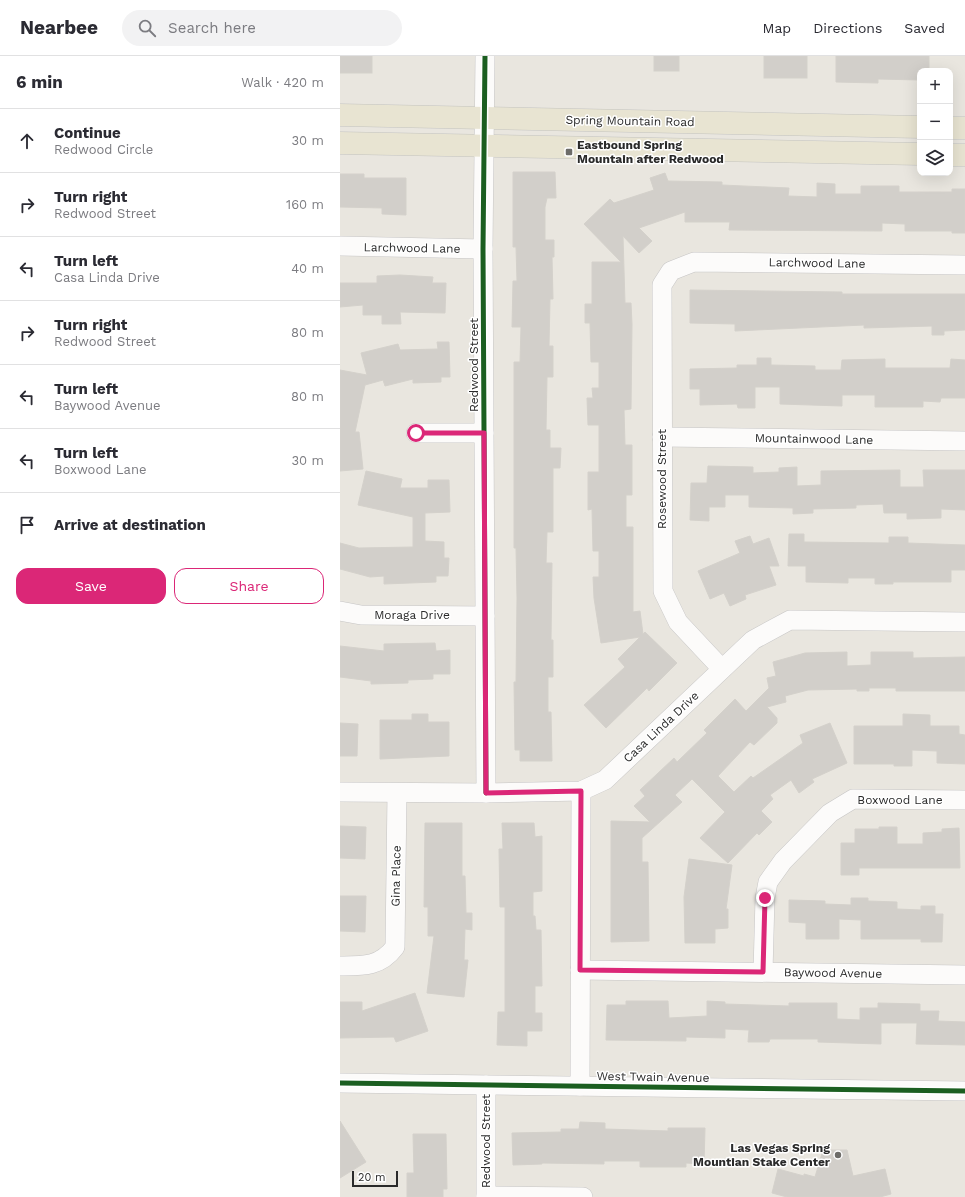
<!DOCTYPE html>
<html lang="en">
<head>
<meta charset="utf-8">
<style>
  :root { --surface:#fff; --page:#f2f2f3; --text:#2b2b33; --muted:#7c7c81; --line:#e1e1e2; --accent:#db2777 }
  body { margin:0; font-family:"Work Sans",sans-serif; background:var(--page); color:var(--text) }
  .controls { position:absolute; right:12px; top:12px; display:grid; overflow:hidden; border-radius:8px; box-shadow:0 4px 16px #0002 }
  .controls button { width:36px; height:36px; display:grid; place-items:center; padding:0; border:0; border-bottom:1px solid var(--line); background:var(--surface); color:var(--text); font:20px sans-serif }
  .scale { position:absolute; left:12px; bottom:10px; width:46px; box-sizing:border-box; padding-left:4px; border:2px solid #2a2a2a; border-top:0; font-size:11px; line-height:14px; white-space:nowrap; color:#2a2a2a; -webkit-text-stroke:3px #fff; paint-order:stroke }
  .stop { position:absolute; width:12px; height:12px; margin:-9px; border:3px solid #db2777; border-radius:50%; background:#fff }
  .stop.end { background:#db2777; border-color:#fff; box-shadow:0 1px 4px #0008 }
  .list { margin:0; padding:0; list-style:none }
  h2 { display:flex; justify-content:space-between; align-items:center; height:52px; margin:0; padding:0 16px; font-size:17px }
  h2 small { font-size:13px; font-weight:400; color:var(--muted) }
  .list li { display:grid; grid-template-columns:26px 1fr auto; gap:12px; align-items:center; box-sizing:border-box; height:64px; padding:0 16px; border-top:1px solid var(--line) }
  .list b { display:block; font-size:15px; white-space:nowrap }
  .list p { margin:0; font-size:13px; white-space:nowrap; color:var(--muted) }
  .list em { font-size:13px; font-style:normal; color:var(--muted) }
  .actions { display:flex; gap:8px; padding:12px 16px }
  .actions a { flex:1; padding:9px 0; border:1px solid var(--accent); border-radius:12px; text-align:center; font-size:14px; color:var(--accent) }
  .actions .main { background:var(--accent); color:#fff }
  .icon { flex:none; width:22px; height:22px; fill:none; stroke:currentColor; stroke-width:2; stroke-linecap:round; stroke-linejoin:round }
  .map { position:relative; flex:none; width:625px; height:1141px; overflow:hidden }
  header { display:flex; align-items:center; gap:24px; box-sizing:border-box; height:56px; padding:0 20px; background:var(--surface); border-bottom:1px solid var(--line) }
  header strong { font-size:19px }
  nav { display:flex; gap:22px; margin-inline-start:auto; font-size:14px }
  .search { width:280px; height:36px; background:var(--page); display:flex; align-items:center; gap:10px; box-sizing:border-box; padding:0 14px; border-radius:22px; color:var(--muted); font-size:15px }
  main { display:flex }
  aside { flex:1; background:var(--surface) }
  .map>svg:first-child { display:block }
  .building { fill:#d2cfca; stroke:#d4d1cb }
  .lines { fill:none; stroke-linecap:round; stroke-linejoin:round }
  .minor-casing { stroke:#c6c5c5; stroke-width:20 }
  .major-casing { stroke:#c4c4c1; stroke-width:23 }
  .minor { stroke:#fcfbfa; stroke-width:19 }
  .major { stroke:#e8e4d2; stroke-width:22 }
  .cycleway-casing { stroke:#fff; stroke-width:8 }
  .cycleway { stroke:#1b5e20; stroke-width:5 }
  .route { stroke:#db2777; stroke-width:5 }
  .poi-dot { fill:#6d6c69; stroke:#fff; stroke-width:1.5 }
  .labels { text-anchor:middle; stroke-width:3; stroke-linejoin:round; paint-order:stroke }
  .street-label { font-size:12px; fill:#2a2a2a; stroke:#fff }
  .poi-label { font-size:12px; font-weight:bold; fill:#2a2a2a; stroke:#fff; text-anchor:start }
</style>
</head>
<body>
<header>
<strong>Nearbee</strong>
<div class="search"><svg class="icon" aria-label="search" viewBox="0 0 24 24"><circle cx="10" cy="10" r="6"/><path d="M15 15l6 6"/></svg>Search here</div>
<nav><a>Map</a><a>Directions</a><a>Saved</a></nav>
</header>
<main>
<aside>
<h2>6 min<small>Walk · 420 m</small></h2>
<ul class="list">
<li><svg class="icon" aria-label="ahead" viewBox="0 0 24 24"><path d="M12 20V5M6 11l6-6 6 6"/></svg><div><b>Continue</b><p>Redwood Circle</p></div><em>30 m</em></li>
<li><svg class="icon" aria-label="right" viewBox="0 0 24 24"><path d="M7 20v-9h11M14 6l5 5-5 5"/></svg><div><b>Turn right</b><p>Redwood Street</p></div><em>160 m</em></li>
<li><svg class="icon" aria-label="left" viewBox="0 0 24 24"><path d="M17 20v-9H6M10 6l-5 5 5 5"/></svg><div><b>Turn left</b><p>Casa Linda Drive</p></div><em>40 m</em></li>
<li><svg class="icon" aria-label="right" viewBox="0 0 24 24"><path d="M7 20v-9h11M14 6l5 5-5 5"/></svg><div><b>Turn right</b><p>Redwood Street</p></div><em>80 m</em></li>
<li><svg class="icon" aria-label="left" viewBox="0 0 24 24"><path d="M17 20v-9H6M10 6l-5 5 5 5"/></svg><div><b>Turn left</b><p>Baywood Avenue</p></div><em>80 m</em></li>
<li><svg class="icon" aria-label="left" viewBox="0 0 24 24"><path d="M17 20v-9H6M10 6l-5 5 5 5"/></svg><div><b>Turn left</b><p>Boxwood Lane</p></div><em>30 m</em></li>
<li><svg class="icon" aria-label="arrive" viewBox="0 0 24 24"><path d="M6 21V4h12l-3 4 3 4H6"/></svg><div><b>Arrive at destination</b></div></li>
</ul>
<div class="actions"><a class="main">Save</a><a>Share</a></div>
</aside>
<div class="map">
<svg width="625" height="1141" viewBox="0 0 625 1141">
  <rect width="100%" height="100%" fill="#e9e6df"/>
  <g class="building">
    <rect x="0" y="0" width="32" height="17"/>
    <rect x="314" y="0" width="25" height="15"/>
    <rect x="424" y="0" width="43" height="22"/>
    <polygon points="496,0 589,0 589,15 580,15 580,24 538,23 538,27 496,26"/>
    <polygon points="173,116 215,116 216,142 207,142 205,151 205,184 214,184 214,201 212,201 213,243 210,243 209,290 213,290 213,321 207,321 206,374 210,374 210,392 221,392 220,412 213,412 213,476 207,476 206,507 212,507 211,584 213,584 213,621 208,621 208,656 211,656 212,705 180,705 180,694 175,694 174,626 176,626 177,542 176,492 174,492 174,306 180,306 181,271 172,271 173,225 177,225 176,191 173,191"/>
    <polygon points="325,117 328,125 382,126 382,129 449,132 448,140 477,141 477,127 495,128 495,138 521,138 521,130 559,130 559,136 612,136 612,133 625,133 625,177 612,177 612,175 565,175 565,168 542,167 542,175 389,174 390,166 345,166 345,156 299,172 312,185 299,197 283,180 285,247 291,247 292,268 291,353 284,354 285,389 292,389 292,439 286,439 286,471 293,471 293,556 300,555 303,578 305,576 337,607 309,635 307,632 266,672 244,649 285,611 278,603 300,581 261,587 254,542 253,521 259,521 259,495 253,495 252,453 248,454 248,416 259,416 259,369 248,369 247,342 253,342 252,332 259,332 259,306 251,306 250,267 245,267 245,248 252,248 252,206 281,206 244,168 270,143 274,147 314,134 310,122"/>
    <polygon points="0,118 24,118 24,122 66,122 66,159 42,158 42,152 0,151"/>
    <polygon points="60,219 93,221 92,227 106,227 105,257 60,256 61,268 42,268 42,259 23,259 23,249 0,251 0,227 37,227 37,220"/>
    <polygon points="350,234 502,236 502,238 625,238 625,274 604,275 604,279 592,279 592,270 524,272 524,269 395,275 395,268 350,267"/>
    <polygon points="97,286 109,286 110,321 101,321 101,326 73,327 73,323 45,330 43,324 25,329 15,376 19,376 23,413 0,415 0,314 27,319 21,297 58,288 60,294 98,293"/>
    <polygon points="417,302 431,302 431,309 475,310 475,314 501,314 502,304 545,303 545,312 610,312 611,303 625,304 625,342 601,342 600,346 583,345 583,351 535,351 535,339 502,339 502,350 440,348 440,331 415,331 415,352 398,352 397,348 360,349 360,333 350,333 350,313 397,312 397,309 417,309"/>
    <polygon points="368,410 413,411 413,417 439,416 439,412 457,411 457,430 481,429 481,415 560,414 560,431 584,431 583,414 625,414 625,454 601,453 601,462 567,463 567,457 544,457 543,448 516,449 516,452 473,453 473,457 453,458 453,452 409,451 409,439 385,439 385,451 369,451 369,465 350,464 351,427 367,427"/>
    <polygon points="26,415 62,423 60,432 88,432 88,424 109,424 110,456 85,457 85,485 104,486 104,502 109,502 108,520 96,520 96,526 44,528 44,520 30,521 0,513 0,487 19,492 73,491 73,461 18,449"/>
    <polygon points="449,478 464,478 464,486 549,487 549,481 568,481 568,487 625,489 625,514 611,514 611,526 553,526 553,528 535,528 535,522 508,522 508,527 466,526 466,510 448,510"/>
    <polygon points="410,480 413,488 429,482 439,510 429,510 436,529 405,539 406,543 390,550 384,537 370,543 358,515 400,497 395,485"/>
    <polygon points="95,587 96,595 110,594 110,618 93,618 93,623 68,624 68,627 31,628 31,625 0,621 0,590 44,595 44,588"/>
    <polygon points="507,596 507,610 531,609 531,596 573,596 573,602 625,601 625,635 556,635 556,632 529,632 529,635 517,635 517,633 468,634 445,640 446,646 427,651 437,662 437,667 414,689 410,686 378,720 394,736 411,720 413,722 463,687 460,679 490,667 507,707 472,723 474,726 459,737 451,724 430,739 433,743 421,755 432,766 419,779 417,777 388,807 360,782 385,756 352,723 335,739 342,746 302,782 302,806 308,806 309,885 271,886 271,765 310,766 294,750 305,740 300,734 334,702 337,706 367,677 364,674 395,643 406,655 429,632 427,622 436,620 433,606 465,597"/>
    <polygon points="72,658 88,658 88,666 109,666 109,700 40,703 40,664 72,664"/>
    <polygon points="563,658 590,659 590,670 619,670 619,678 625,679 625,708 597,707 597,695 572,694 572,710 554,710 554,708 514,708 514,670 563,670"/>
    <polygon points="0,667 18,668 17,700 0,700"/>
    <polygon points="85,767 122,767 122,820 125,820 126,857 132,857 132,874 125,873 124,904 128,904 124,941 87,937 94,880 88,880 88,851 84,851"/>
    <polygon points="162,767 194,767 195,781 202,780 202,835 193,836 193,860 195,860 196,874 201,874 202,930 195,930 195,957 202,957 202,975 187,975 187,990 157,989 158,956 165,956 165,851 160,851 159,793 163,793"/>
    <polygon points="0,770 26,771 25,803 0,802"/>
    <polygon points="539,771 557,771 557,788 583,788 583,777 602,776 602,773 619,772 620,812 519,812 519,819 501,819 501,787 515,787 515,773 539,773"/>
    <polygon points="349,803 392,809 386,853 388,853 388,872 375,873 375,887 345,887 344,841"/>
    <polygon points="0,840 26,840 25,876 0,875"/>
    <polygon points="511,842 528,842 528,845 557,846 557,853 581,854 581,850 595,850 595,858 603,858 602,886 581,886 581,883 521,883 521,864 499,863 499,883 466,883 466,867 449,866 449,844 485,845 485,848 511,849"/>
    <polygon points="75,937 88,975 56,986 54,981 0,982 0,946 22,946 22,955"/>
    <polygon points="286,945 328,945 329,962 367,960 367,945 385,946 385,948 449,950 449,947 497,947 497,963 520,964 520,952 538,952 538,947 580,948 580,955 599,955 598,965 625,966 625,989 576,988 577,967 541,967 541,988 478,986 478,983 430,983 429,986 408,986 409,974 385,973 385,982 346,981 346,985 266,984 267,949 286,949"/>
    <polygon points="0,1065 26,1106 0,1122"/>
    <polygon points="240,1066 265,1067 265,1073 328,1075 328,1072 365,1072 364,1108 346,1107 346,1111 300,1111 300,1105 264,1105 264,1108 202,1107 202,1108 173,1109 172,1077 221,1076 221,1073 239,1073"/>
    <polygon points="73,1078 106,1078 107,1133 103,1133 103,1141 67,1141 67,1117 74,1117"/>
    <polygon points="483,1094 507,1094 513,1120 545,1113 551,1138 540,1141 447,1141 432,1137 438,1113 464,1120 464,1118 475,1121"/>
  </g>
  <g class="lines">
    <g class="minor-casing">
      <g id="minor">
        <polyline points="145,0 143,193 146,737"/>
        <polyline points="0,190 143,193"/>
        <polyline points="76,377 144,377"/>
        <polyline points="322,381 625,385"/>
        <polyline points="0,555 21,559 145,560"/>
        <polyline points="382,613 338,566 323,535 322,229 331,215 354,206 625,209"/>
        <polyline points="0,736 146,737 241,735 265,724 413,584 450,564 625,566"/>
        <path d="M0,910c23,0 40,1 55,-19l2,-154"/>
        <polyline points="240,914 625,919"/>
        <polyline points="423,916 425,842 428,826 443,805 490,757 513,743 625,744"/>
        <polyline points="0,1027 625,1035"/>
        <polyline points="146,1029 146,1141"/>
        <polyline points="240,1030 241,735"/>
        <polyline points="146,1140 243,1141"/>
      </g>
    </g>
    <g class="major-casing">
      <g id="major">
        <polyline points="0,59 580,71"/>
        <polyline points="610,72 625,72"/>
        <polyline points="0,87 580,98"/>
        <polyline points="610,99 625,99"/>
      </g>
    </g>
    <use href="#minor" class="minor"/>
    <use href="#major" class="major"/>
    <g class="cycleway-casing">
      <g id="cycleway">
        <polyline points="145,0 143,193 146,737"/>
        <polyline points="0,1027 625,1035"/>
      </g>
    </g>
    <use href="#cycleway" class="cycleway"/>
  </g>
  <g class="lines">
    <polyline class="route" points="76,377 144,377 146,737 241,735 240,914 423,916 425,842"/>
  </g>
  <g class="poi-dot">
    <rect x="225" y="92" width="8" height="8" rx="2"/>
    <circle cx="498" cy="1099" r="4"/>
  </g>
  <g class="labels">
    <g class="street-label">
      <text transform="translate(290 65) rotate(1)" y="4">Spring Mountain Road</text>
      <text transform="translate(72 192) rotate(1)" y="4">Larchwood Lane</text>
      <text transform="translate(477 207) rotate(1)" y="4">Larchwood Lane</text>
      <text transform="translate(134 309) rotate(-90)" y="4">Redwood Street</text>
      <text transform="translate(474 383) rotate(1)" y="4">Mountainwood Lane</text>
      <text transform="translate(322 423) rotate(-90)" y="4">Rosewood Street</text>
      <text x="72" y="563">Moraga Drive</text>
      <text transform="translate(321 671) rotate(-43)" y="4">Casa Linda Drive</text>
      <text x="560" y="748">Boxwood Lane</text>
      <text transform="translate(56 820) rotate(-89)" y="4">Gina Place</text>
      <text transform="translate(493 917) rotate(1)" y="4">Baywood Avenue</text>
      <text transform="translate(313 1021) rotate(1)" y="4">West Twain Avenue</text>
      <text transform="translate(146 1085) rotate(-90)" y="4">Redwood Street</text>
    </g>
    <g class="poi-label">
      <text x="237" y="93">Eastbound Spring<tspan x="237" dy="14">Mountain after Redwood</tspan></text>
      <text x="490" y="1096" text-anchor="end">Las Vegas Spring<tspan x="490" dy="14">Mountian Stake Center</tspan></text>
    </g>
  </g>
</svg>
<div class="controls">
<button>+</button>
<button>−</button>
<button><svg class="icon" aria-label="layers" viewBox="0 0 24 24"><path d="M12 4l9 5-9 5-9-5zM3 14l9 5 9-5"/></svg></button>
</div>
<div class="scale">20 m</div>
<div class="stop" style="left:76px;top:377px"></div>
<div class="stop end" style="left:425px;top:842px"></div>
</div>
</main>
</body>
</html>
